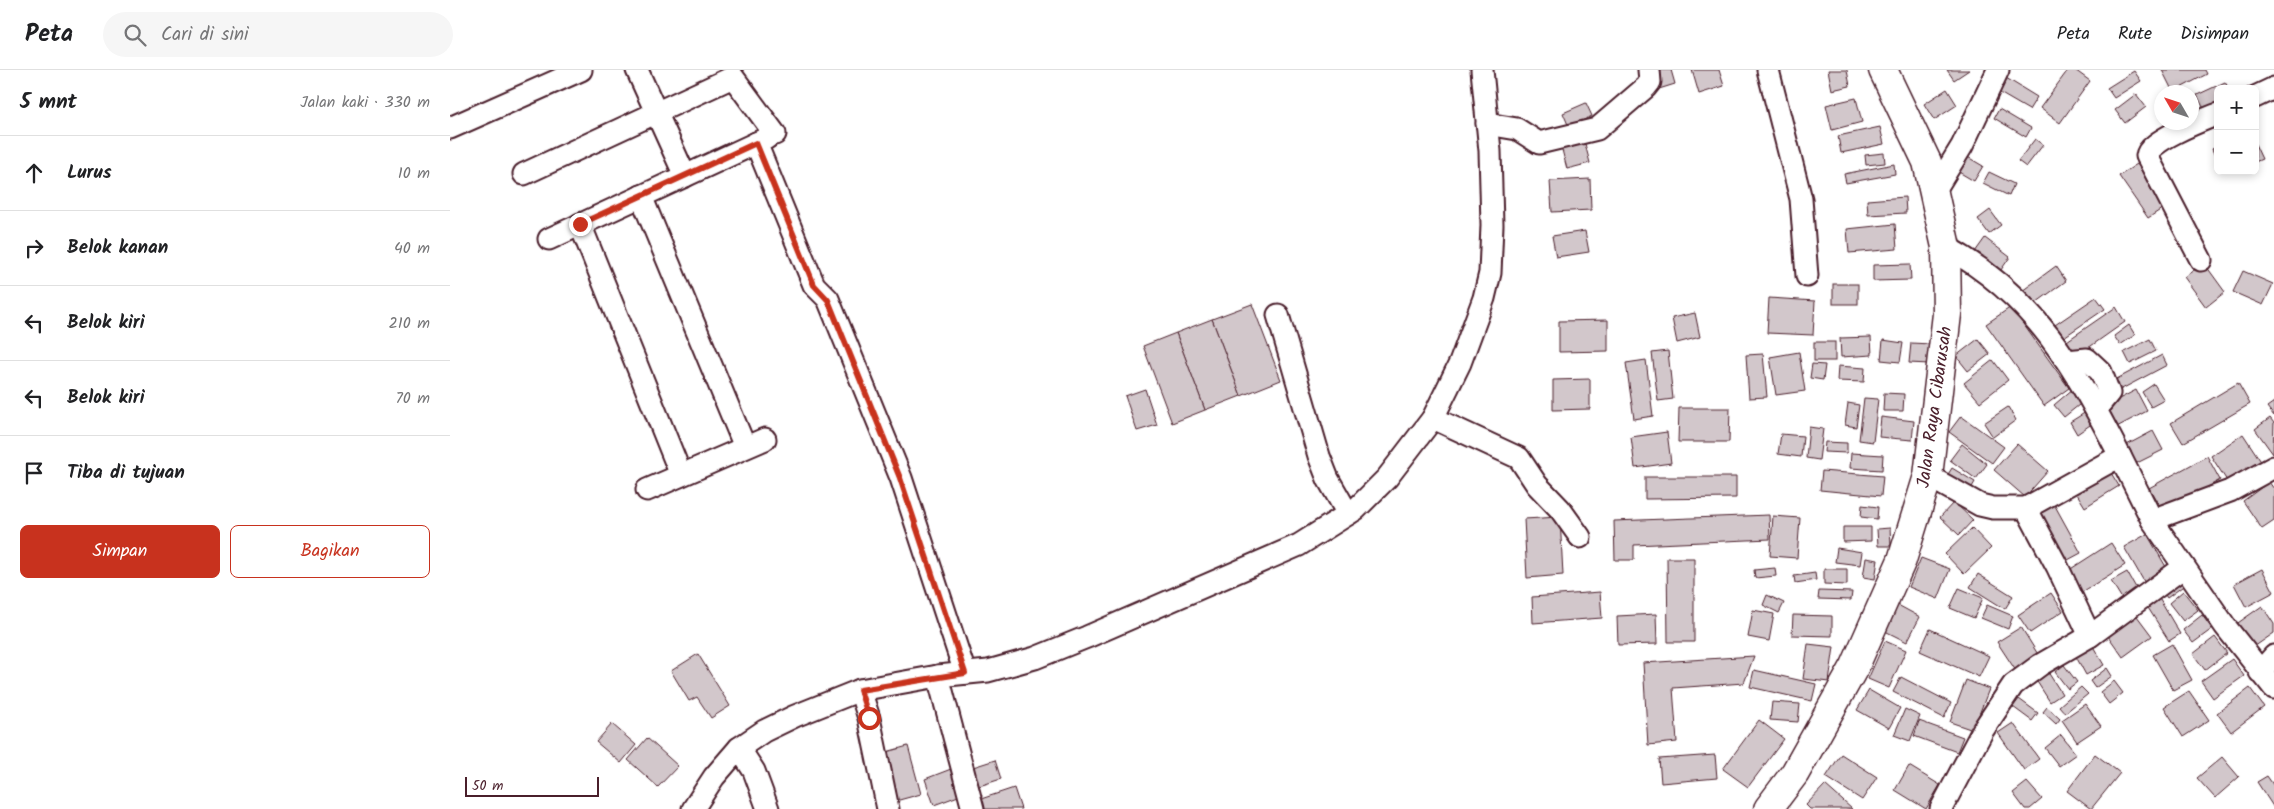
<!DOCTYPE html>
<html lang="id">
<head>
<meta charset="utf-8">
<style>
  :root { --surface:#fff; --page:#f6f6f6; --text:#202124; --muted:#757577; --line:#e0e0e0; --accent:#c8321e }
  body { margin:0; font-family:Kalam,sans-serif; background:var(--page); color:var(--text) }
  .controls { position:absolute; right:15px; top:15px; display:grid; overflow:hidden; border-radius:8px; box-shadow:0 2px 8px #0003 }
  .controls button { width:45px; height:45px; display:grid; place-items:center; padding:0; border:0; border-bottom:1px solid var(--line); background:var(--surface); color:var(--text); font:25px sans-serif }
  .compass { position:absolute; left:1704px; top:15px; width:45px; height:45px; border-radius:50%; background:var(--surface); box-shadow:0 2px 8px #0003; rotate:309deg }
  .scale { position:absolute; left:15px; bottom:12px; width:134px; box-sizing:border-box; padding-left:5px; border:2px solid #4a1f2b; border-top:0; font-size:14px; line-height:18px; white-space:nowrap; color:#4a1f2b; -webkit-text-stroke:4px #fff; paint-order:stroke }
  .stop { position:absolute; width:15px; height:15px; margin:-11px; border:4px solid #c8321e; border-radius:50%; background:#fff }
  .stop.end { background:#c8321e; border-color:#fff; box-shadow:0 1px 5px #0008 }
  .list { margin:0; padding:0; list-style:none }
  h2 { display:flex; justify-content:space-between; align-items:center; height:65px; margin:0; padding:0 20px; font-size:21px }
  h2 small { font-size:16px; font-weight:400; color:var(--muted) }
  .list li { display:grid; grid-template-columns:32px 1fr auto; gap:15px; align-items:center; box-sizing:border-box; height:75px; padding:0 20px; border-top:1px solid var(--line) }
  .list b { display:block; font-size:19px; white-space:nowrap }
  .list em { font-size:16px; font-style:normal; color:var(--muted) }
  .actions { display:flex; gap:10px; padding:15px 20px }
  .actions a { flex:1; padding:11px 0; border:1px solid var(--accent); border-radius:8px; text-align:center; font-size:18px; color:var(--accent) }
  .actions .main { background:var(--accent); color:#fff }
  .icon { flex:none; width:28px; height:28px; fill:none; stroke:currentColor; stroke-width:2; stroke-linecap:round; stroke-linejoin:round }
  .map { position:relative; flex:none; width:1824px; height:739px; overflow:hidden }
  header { display:flex; align-items:center; gap:30px; box-sizing:border-box; height:70px; padding:0 25px; background:var(--surface); border-bottom:1px solid var(--line) }
  header strong { font-size:24px }
  nav { display:flex; gap:28px; margin-inline-start:auto; font-size:18px }
  .search { width:350px; height:45px; background:var(--page); display:flex; align-items:center; gap:12px; box-sizing:border-box; padding:0 18px; border-radius:28px; color:var(--muted); font-size:19px }
  main { display:flex }
  aside { flex:1; background:var(--surface) }
  .map>svg:first-child { display:block }
  .building { fill:#d2c7cb; stroke:#4a1f2b }
  .lines { fill:none; stroke-linecap:round; stroke-linejoin:round }
  .minor-casing { stroke:#4a1f2b; stroke-width:25 }
  .primary-casing { stroke:#4a1f2b; stroke-width:31 }
  .minor { stroke:#fff; stroke-width:21 }
  .primary { stroke:#fff; stroke-width:28 }
  .route { stroke:#c8321e; stroke-width:6 }
  .labels { text-anchor:middle; stroke-width:4; stroke-linejoin:round; paint-order:stroke }
  .street-label { font-size:18px; fill:#4a1f2b; stroke:#fff }
</style>
</head>
<body>
<header>
<strong>Peta</strong>
<div class="search"><svg class="icon" aria-label="search" viewBox="0 0 24 24"><circle cx="10" cy="10" r="6"/><path d="M15 15l6 6"/></svg>Cari di sini</div>
<nav><a>Peta</a><a>Rute</a><a>Disimpan</a></nav>
</header>
<main>
<aside>
<h2>5 mnt<small>Jalan kaki · 330 m</small></h2>
<ul class="list">
<li><svg class="icon" aria-label="ahead" viewBox="0 0 24 24"><path d="M12 20V5M6 11l6-6 6 6"/></svg><div><b>Lurus</b></div><em>10 m</em></li>
<li><svg class="icon" aria-label="right" viewBox="0 0 24 24"><path d="M7 20v-9h11M14 6l5 5-5 5"/></svg><div><b>Belok kanan</b></div><em>40 m</em></li>
<li><svg class="icon" aria-label="left" viewBox="0 0 24 24"><path d="M17 20v-9H6M10 6l-5 5 5 5"/></svg><div><b>Belok kiri</b></div><em>210 m</em></li>
<li><svg class="icon" aria-label="left" viewBox="0 0 24 24"><path d="M17 20v-9H6M10 6l-5 5 5 5"/></svg><div><b>Belok kiri</b></div><em>70 m</em></li>
<li><svg class="icon" aria-label="arrive" viewBox="0 0 24 24"><path d="M6 21V4h12l-3 4 3 4H6"/></svg><div><b>Tiba di tujuan</b></div></li>
</ul>
<div class="actions"><a class="main">Simpan</a><a>Bagikan</a></div>
</aside>
<div class="map">
<svg width="1824" height="739" viewBox="0 0 1824 739">
  <rect width="100%" height="100%" fill="#fff"/>
  <filter id="ink" filterUnits="userSpaceOnUse"><feTurbulence type="fractalNoise" baseFrequency=".02" numOctaves="2"/><feDisplacementMap in="SourceGraphic" scale="10" xChannelSelector="R" yChannelSelector="G"/><feConvolveMatrix kernelMatrix="1 2 1 2 8 2 1 2 1" color-interpolation-filters="sRGB"/></filter>
  <g filter="url(#ink)">
    <g class="building">
      <polygon points="1203,0 1221,0 1225,14 1209,19"/>
      <polygon points="1242,0 1269,0 1274,16 1249,24"/>
      <polygon points="1378,0 1397,0 1400,16 1382,20"/>
      <polygon points="1497,0 1519,0 1504,10"/>
      <polygon points="1618,0 1625,0 1640,11 1610,53 1590,38"/>
      <polygon points="1712,0 1755,0 1757,4 1723,22"/>
      <polygon points="1684,1 1691,11 1664,28 1657,18"/>
      <polygon points="1556,8 1587,27 1579,40 1548,22"/>
      <polygon points="1775,12 1779,19 1768,19 1768,40 1757,45 1747,25"/>
      <polygon points="1497,19 1507,35 1484,50 1474,34"/>
      <polygon points="1686,24 1696,37 1675,53 1665,40"/>
      <polygon points="1406,28 1412,52 1382,60 1376,35"/>
      <polygon points="1136,33 1142,46 1119,57 1113,43"/>
      <polygon points="1549,39 1581,58 1576,67 1544,48"/>
      <polygon points="1430,57 1434,74 1391,83 1388,66"/>
      <polygon points="1585,69 1593,75 1576,97 1568,91"/>
      <polygon points="1134,70 1140,93 1117,99 1111,76"/>
      <polygon points="1805,74 1812,89 1805,92"/>
      <polygon points="1768,76 1768,93 1762,79"/>
      <polygon points="1434,83 1435,93 1416,95 1415,85"/>
      <polygon points="1516,86 1533,96 1524,111 1507,101"/>
      <polygon points="1444,94 1445,104 1396,113 1394,104"/>
      <polygon points="1687,94 1715,137 1698,148 1669,106"/>
      <polygon points="1539,102 1564,114 1559,126 1533,113"/>
      <polygon points="1140,109 1141,140 1102,142 1100,111"/>
      <polygon points="1455,127 1456,143 1418,145 1417,130"/>
      <polygon points="1540,140 1551,155 1539,164 1528,149"/>
      <polygon points="1445,154 1447,179 1399,183 1397,159"/>
      <polygon points="1135,161 1139,182 1106,187 1102,166"/>
      <polygon points="1535,168 1560,187 1546,207 1520,189"/>
      <polygon points="1754,193 1775,222 1756,237 1734,207"/>
      <polygon points="1460,194 1461,210 1423,211 1423,195"/>
      <polygon points="1606,196 1616,211 1583,235 1572,221"/>
      <polygon points="1793,201 1823,214 1813,235 1783,222"/>
      <rect x="1383" y="214" width="25" height="20"/>
      <polygon points="1646,227 1655,239 1611,269 1602,257"/>
      <polygon points="1319,228 1365,231 1363,265 1317,263"/>
      <polygon points="802,234 831,310 791,326 762,249"/>
      <polygon points="1561,237 1619,318 1594,336 1536,254"/>
      <polygon points="1666,237 1675,252 1624,288 1614,273"/>
      <polygon points="1245,243 1250,267 1227,273 1222,248"/>
      <polygon points="762,249 791,326 755,340 726,263"/>
      <polygon points="1158,250 1158,281 1109,282 1109,251"/>
      <polygon points="1679,255 1685,265 1670,275 1664,266"/>
      <polygon points="726,263 755,340 722,353 693,276"/>
      <polygon points="1421,267 1422,285 1391,287 1390,268"/>
      <polygon points="1528,269 1540,284 1518,301 1506,286"/>
      <polygon points="1700,269 1706,281 1680,294 1674,282"/>
      <polygon points="1433,270 1453,273 1450,292 1431,290"/>
      <rect x="1364" y="272" width="21" height="19"/>
      <polygon points="1461,273 1481,274 1479,294 1459,293"/>
      <polygon points="1218,281 1223,329 1208,331 1202,283"/>
      <polygon points="1349,282 1355,321 1326,325 1320,287"/>
      <polygon points="1313,284 1317,327 1299,328 1296,285"/>
      <polygon points="1712,285 1717,295 1666,322 1661,312"/>
      <polygon points="1196,290 1203,346 1184,349 1176,293"/>
      <polygon points="1543,290 1558,310 1530,332 1514,313"/>
      <polygon points="1362,294 1375,295 1373,310 1360,308"/>
      <polygon points="1388,296 1415,298 1414,312 1387,311"/>
      <polygon points="1140,309 1140,339 1103,340 1103,310"/>
      <polygon points="1788,313 1800,334 1733,373 1721,353"/>
      <polygon points="1704,314 1714,330 1701,337 1692,322"/>
      <polygon points="1624,318 1634,331 1614,347 1604,335"/>
      <polygon points="695,319 707,355 687,361 675,326"/>
      <polygon points="1686,320 1697,341 1661,360 1650,339"/>
      <polygon points="1434,323 1454,324 1453,341 1433,341"/>
      <polygon points="1414,328 1428,329 1423,372 1409,370"/>
      <polygon points="1824,332 1824,346 1817,337"/>
      <polygon points="1398,333 1409,335 1406,357 1395,355"/>
      <polygon points="1558,337 1566,350 1543,367 1534,353"/>
      <polygon points="1229,338 1280,338 1279,372 1228,372"/>
      <polygon points="1636,342 1643,353 1627,364 1620,352"/>
      <polygon points="1511,346 1554,377 1542,393 1499,362"/>
      <polygon points="1431,347 1464,351 1462,370 1429,367"/>
      <polygon points="1820,348 1824,353 1823,384 1805,359"/>
      <polygon points="1359,357 1373,359 1369,390 1356,388"/>
      <polygon points="1703,361 1713,380 1683,395 1673,377"/>
      <polygon points="1217,362 1221,393 1185,398 1181,367"/>
      <polygon points="1331,364 1353,366 1351,387 1328,384"/>
      <polygon points="1793,364 1812,393 1779,414 1761,386"/>
      <polygon points="1375,372 1397,373 1397,383 1374,382"/>
      <polygon points="1512,374 1537,394 1526,409 1500,390"/>
      <polygon points="1567,374 1598,401 1575,427 1544,400"/>
      <polygon points="1401,383 1433,385 1432,400 1400,398"/>
      <polygon points="1757,386 1770,410 1713,442 1699,418"/>
      <polygon points="1502,398 1525,412 1518,424 1495,409"/>
      <polygon points="1658,398 1669,416 1635,437 1624,419"/>
      <polygon points="1372,401 1433,406 1431,426 1370,420"/>
      <polygon points="1195,407 1286,407 1286,428 1195,429"/>
      <polygon points="1819,412 1824,419 1824,451 1812,459 1793,431"/>
      <polygon points="1504,432 1523,450 1509,465 1490,447"/>
      <polygon points="1604,434 1631,483 1616,491 1590,442"/>
      <polygon points="1412,435 1428,437 1427,449 1411,447"/>
      <polygon points="1319,445 1320,469 1184,475 1184,490 1165,490 1164,451"/>
      <polygon points="1323,446 1350,448 1347,488 1320,486"/>
      <polygon points="1110,447 1113,505 1077,508 1074,449"/>
      <polygon points="1393,457 1421,457 1421,471 1393,472"/>
      <polygon points="1440,458 1441,476 1428,476 1427,459"/>
      <polygon points="1522,458 1541,478 1514,504 1495,484"/>
      <polygon points="1697,464 1719,502 1696,515 1674,477"/>
      <polygon points="1661,473 1675,495 1629,524 1616,502"/>
      <polygon points="1387,478 1412,482 1410,495 1385,492"/>
      <polygon points="1217,488 1244,488 1244,572 1218,572"/>
      <polygon points="1416,488 1428,490 1425,509 1413,507"/>
      <polygon points="1471,488 1500,499 1488,529 1459,517"/>
      <polygon points="1325,498 1326,506 1305,508 1304,500"/>
      <polygon points="1374,499 1397,499 1397,515 1374,514"/>
      <polygon points="1812,499 1824,522 1796,537 1784,514"/>
      <polygon points="1677,502 1689,523 1674,532 1661,511"/>
      <polygon points="1365,503 1366,510 1345,513 1344,506"/>
      <polygon points="1528,504 1563,526 1555,539 1520,517"/>
      <polygon points="1729,505 1736,514 1717,528 1711,519"/>
      <polygon points="1509,518 1533,528 1524,548 1500,538"/>
      <polygon points="1369,521 1402,522 1401,530 1368,529"/>
      <polygon points="1733,521 1748,540 1733,551 1719,533"/>
      <polygon points="1150,522 1152,548 1083,553 1082,527"/>
      <polygon points="1601,523 1613,541 1580,563 1568,545"/>
      <polygon points="1317,525 1334,533 1329,543 1313,535"/>
      <polygon points="1707,525 1730,564 1719,571 1695,533"/>
      <polygon points="1446,534 1470,547 1457,572 1433,560"/>
      <polygon points="1537,535 1563,546 1558,559 1531,548"/>
      <polygon points="1812,536 1824,554 1824,563 1801,579 1785,555"/>
      <polygon points="1303,540 1324,544 1319,571 1298,567"/>
      <polygon points="1684,542 1702,566 1673,587 1656,563"/>
      <polygon points="1206,544 1207,574 1168,575 1167,546"/>
      <polygon points="1343,545 1382,546 1382,566 1342,565"/>
      <polygon points="1752,545 1762,559 1743,573 1733,560"/>
      <polygon points="1571,557 1589,586 1566,601 1547,572"/>
      <polygon points="1480,559 1539,586 1529,607 1470,581"/>
      <polygon points="1765,567 1777,583 1755,600 1743,584"/>
      <polygon points="1435,571 1456,580 1439,618 1418,609"/>
      <polygon points="1641,573 1654,595 1636,605 1624,583"/>
      <polygon points="1358,574 1384,577 1379,612 1353,609"/>
      <polygon points="1722,574 1742,610 1723,620 1703,585"/>
      <polygon points="248,584 280,636 261,648 247,627 239,631 221,601"/>
      <polygon points="1304,586 1294,613 1223,618 1227,672 1198,675 1193,593"/>
      <polygon points="1782,589 1794,606 1763,628 1751,611"/>
      <polygon points="1614,595 1627,612 1618,619 1605,602"/>
      <polygon points="1657,598 1662,606 1645,618 1640,611"/>
      <polygon points="1596,599 1612,624 1600,632 1584,607"/>
      <polygon points="1304,600 1366,614 1362,631 1300,617"/>
      <polygon points="1451,607 1501,633 1494,648 1443,622"/>
      <polygon points="1516,610 1539,619 1523,660 1500,652"/>
      <polygon points="1664,611 1673,623 1659,634 1650,622"/>
      <polygon points="1631,617 1638,624 1615,643 1609,636"/>
      <polygon points="1800,618 1814,637 1781,662 1767,643"/>
      <polygon points="1419,620 1450,638 1439,658 1407,640"/>
      <polygon points="1739,621 1759,650 1733,667 1714,637"/>
      <polygon points="1569,629 1588,643 1582,651 1563,637"/>
      <polygon points="1322,632 1350,634 1348,652 1320,650"/>
      <polygon points="1635,634 1651,656 1627,672 1612,650"/>
      <polygon points="1597,637 1610,649 1606,654 1593,642"/>
      <polygon points="1455,639 1470,646 1460,671 1444,665"/>
      <polygon points="1309,650 1334,669 1298,717 1273,699"/>
      <polygon points="1469,651 1513,667 1507,682 1464,666"/>
      <polygon points="1563,653 1589,689 1574,700 1548,663"/>
      <polygon points="162,654 186,675 171,693 146,672"/>
      <polygon points="1611,665 1626,684 1609,696 1595,678"/>
      <polygon points="197,668 228,696 208,717 178,690"/>
      <polygon points="458,676 471,724 442,732 429,684"/>
      <polygon points="1391,684 1427,707 1412,730 1376,707"/>
      <polygon points="1645,684 1670,703 1641,739 1617,721"/>
      <polygon points="1265,685 1267,708 1211,713 1209,689"/>
      <polygon points="1772,687 1789,707 1765,728 1747,708"/>
      <polygon points="545,690 551,709 526,717 520,698"/>
      <polygon points="1459,696 1490,715 1476,739 1445,720"/>
      <polygon points="501,699 511,725 484,735 475,709"/>
      <polygon points="1817,706 1824,716 1824,738 1807,712"/>
      <polygon points="1577,712 1592,729 1580,739 1575,739 1563,723"/>
      <polygon points="1375,715 1402,739 1360,739 1356,735"/>
      <polygon points="564,718 571,739 531,739 528,730"/>
    </g>
    <g class="lines">
      <g class="minor-casing">
        <g id="minor">
          <polyline points="187,0 235,106"/>
          <polyline points="1318,0 1351,129 1357,206"/>
          <polyline points="1805,27 1824,18"/>
          <polyline points="1037,54 1067,59 1089,73 1147,59 1196,17 1200,12 1199,0"/>
          <polyline points="0,58 131,0"/>
          <polyline points="306,73 364,215 378,229 451,408 515,603"/>
          <polyline points="74,104 283,7 325,64"/>
          <polyline points="1485,120 1512,76 1548,0"/>
          <polyline points="191,126 295,377"/>
          <polyline points="130,154 231,405"/>
          <polyline points="99,169 317,68"/>
          <path d="M1496,177c89,49 129,121 174,209"/>
          <path d="M1751,190l-54,-104c1,-15 56,-36 71,-42"/>
          <polyline points="828,245 869,386 878,409 898,444"/>
          <polyline points="1617,291 1637,289 1651,302 1659,323 1646,339"/>
          <polyline points="983,348 1069,388 1087,415 1110,439 1130,467"/>
          <polyline points="1478,406 1530,435 1543,438 1576,438 1670,386 1702,450 1775,556 1824,618"/>
          <polyline points="197,420 315,369"/>
          <polyline points="1576,438 1607,496 1640,566"/>
          <polyline points="1702,450 1780,421 1824,397"/>
          <polyline points="1810,602 1824,586"/>
          <polyline points="488,606 523,739"/>
          <polyline points="410,620 419,648 438,739"/>
          <polyline points="289,678 304,701 318,739"/>
          <polyline points="243,739 264,707 289,678 314,661 345,646 410,620 488,606 538,601 585,588 637,567 849,475 906,439 937,408 983,348 1010,293 1034,228 1040,203 1042,155 1040,81 1032,0"/>
          <polyline points="1491,739 1533,660 1563,615 1590,595 1640,566 1734,497"/>
        </g>
      </g>
      <g class="primary-casing">
        <polyline id="primary" points="1318,739 1345,703 1405,596 1452,490 1478,406 1497,244 1496,177 1477,92 1433,0"/>
      </g>
      <use href="#minor" class="minor"/>
      <use href="#primary" class="primary"/>
    </g>
  </g>
  <g class="lines" filter="url(#ink)">
    <polyline class="route" points="130,154 306,73 364,215 378,230 450,408 515,603 410,620 419,648"/>
  </g>
  <g class="labels">
    <g class="street-label">
      <text transform="translate(1484 337) rotate(-82)" y="6">Jalan Raya Cibarusah</text>
    </g>
  </g>
</svg>
<div class="controls">
<button>+</button>
<button>−</button>
</div>
<svg class="compass" viewBox="-18 -18 36 36"><path d="M0-13l5 13h-10z" fill="#e53935"/><path d="M0 13l5-13h-10z" fill="#757577"/></svg>
<div class="scale">50 m</div>
<div class="stop" style="left:419px;top:648px"></div>
<div class="stop end" style="left:130px;top:154px"></div>
</div>
</main>
</body>
</html>
